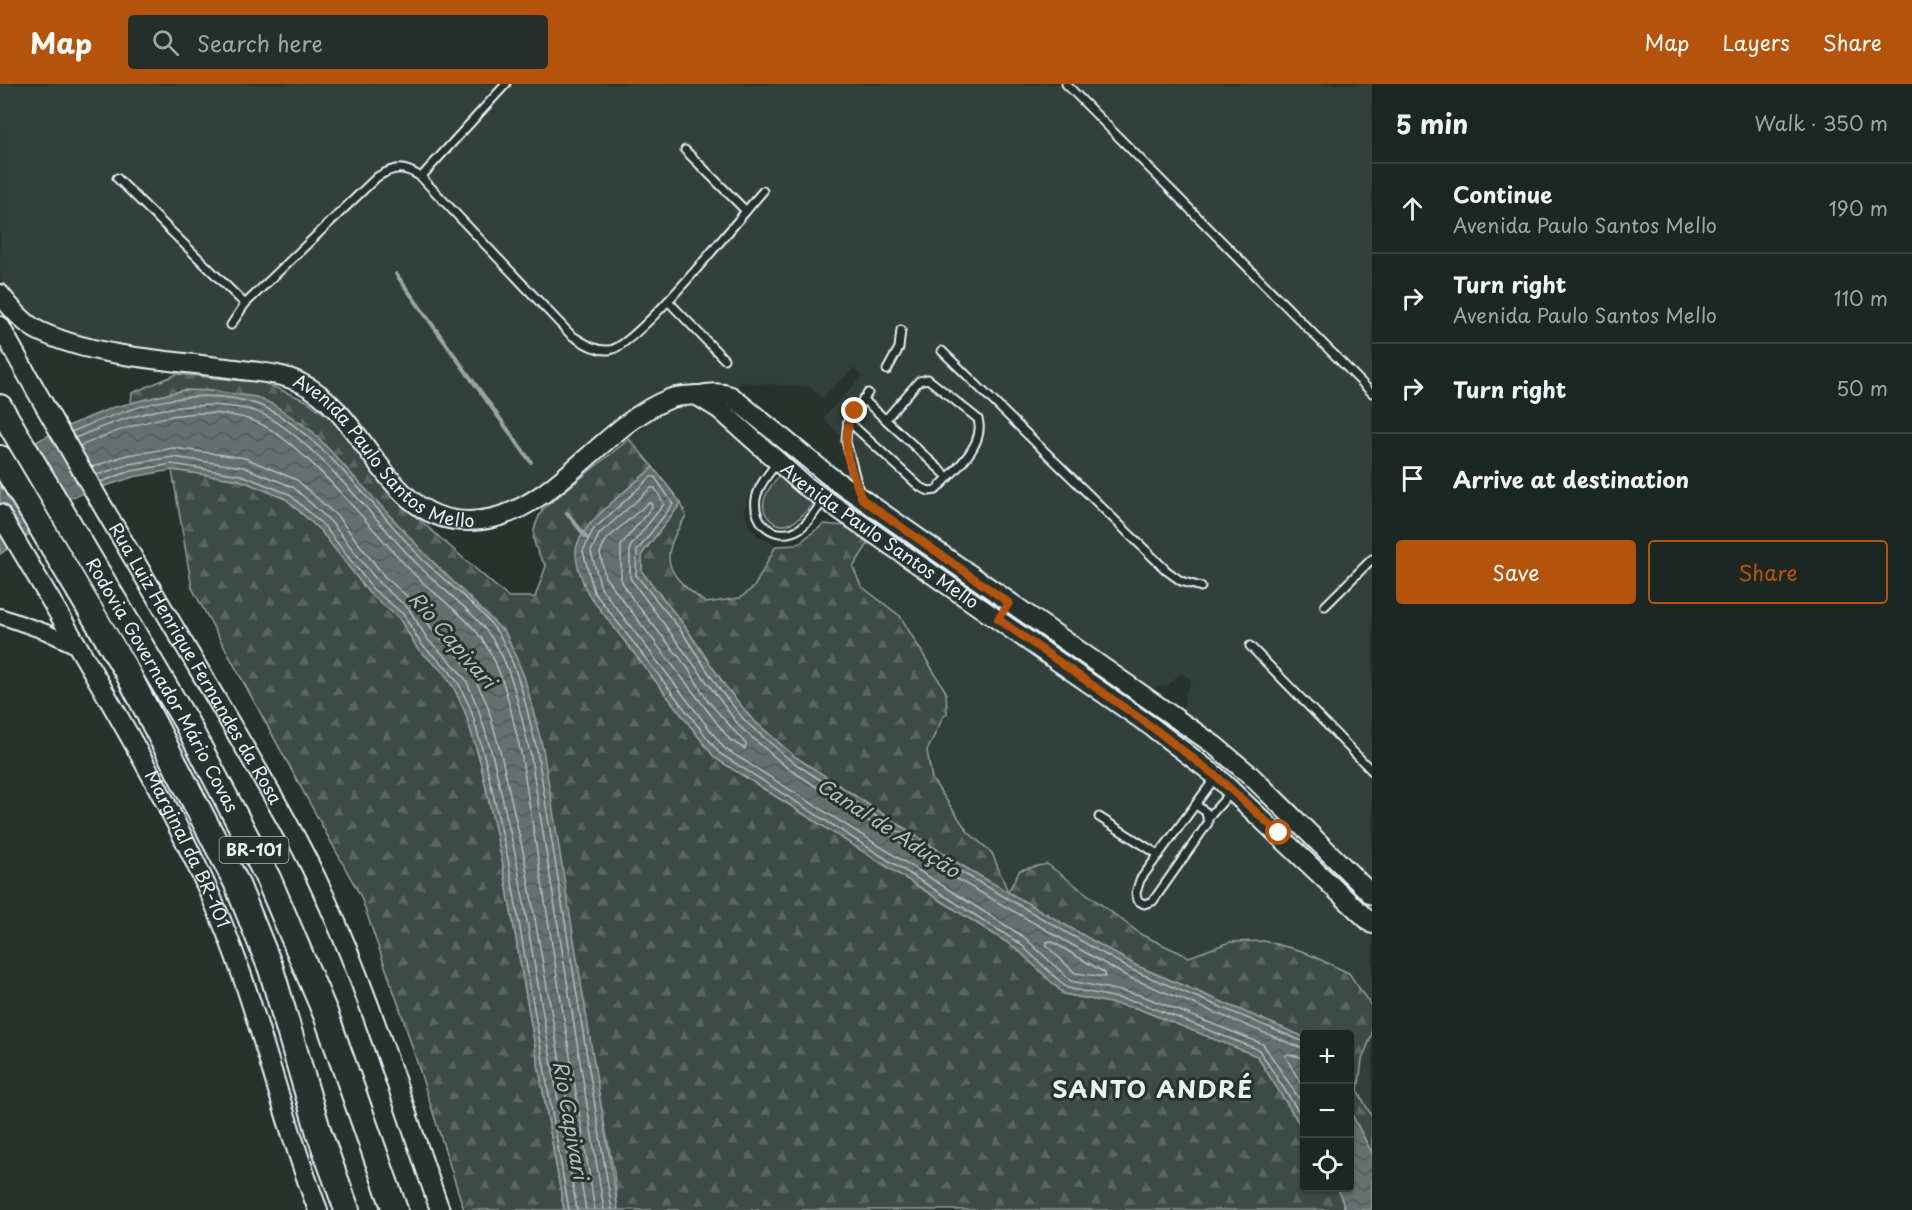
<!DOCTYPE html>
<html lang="en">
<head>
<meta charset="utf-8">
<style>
  :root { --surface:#1c2622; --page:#252e2a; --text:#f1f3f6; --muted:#a0a5a5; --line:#3a4340; --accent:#b45309 }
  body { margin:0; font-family:"Playpen Sans",sans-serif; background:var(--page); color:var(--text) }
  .controls { position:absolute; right:18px; bottom:18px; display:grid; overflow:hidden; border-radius:6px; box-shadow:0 2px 4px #0004 }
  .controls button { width:54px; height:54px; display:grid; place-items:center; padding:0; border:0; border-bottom:2px solid var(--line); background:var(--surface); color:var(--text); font:30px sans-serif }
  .stop { position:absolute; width:18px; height:18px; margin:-14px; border:4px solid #b45309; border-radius:50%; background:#fff }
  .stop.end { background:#b45309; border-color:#fff; box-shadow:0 2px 6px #0008 }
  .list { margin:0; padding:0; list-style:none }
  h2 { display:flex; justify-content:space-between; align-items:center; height:78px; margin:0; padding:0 24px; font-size:26px }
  h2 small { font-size:20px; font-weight:400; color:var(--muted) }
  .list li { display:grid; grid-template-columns:39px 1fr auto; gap:18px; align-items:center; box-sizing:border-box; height:90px; padding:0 24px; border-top:2px solid var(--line) }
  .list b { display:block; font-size:22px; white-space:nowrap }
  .list p { margin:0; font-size:20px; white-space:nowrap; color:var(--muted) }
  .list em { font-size:20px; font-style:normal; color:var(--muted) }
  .actions { display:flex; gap:12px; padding:18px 24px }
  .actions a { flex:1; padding:14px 0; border:2px solid var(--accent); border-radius:6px; text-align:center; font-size:21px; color:var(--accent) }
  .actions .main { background:var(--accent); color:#fff }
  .icon { flex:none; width:33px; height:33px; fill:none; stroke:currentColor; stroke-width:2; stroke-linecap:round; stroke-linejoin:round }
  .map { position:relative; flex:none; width:1372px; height:1126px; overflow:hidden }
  header { display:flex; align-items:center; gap:36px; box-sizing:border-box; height:84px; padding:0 30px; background:var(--accent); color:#fff }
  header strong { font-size:28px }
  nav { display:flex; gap:33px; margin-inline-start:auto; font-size:21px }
  .search { width:420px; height:54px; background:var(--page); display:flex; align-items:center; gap:15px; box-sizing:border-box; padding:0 21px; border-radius:6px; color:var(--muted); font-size:22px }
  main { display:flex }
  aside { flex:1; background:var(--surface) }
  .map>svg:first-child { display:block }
  .built { fill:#333f3a }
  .grass { fill:#3e4b47; stroke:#939ea0; stroke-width:1.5 }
  .forest { fill:url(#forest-firs); stroke:#939ea0; stroke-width:1.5 }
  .water { fill:url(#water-waves); stroke:#98a3a5; stroke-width:1.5 }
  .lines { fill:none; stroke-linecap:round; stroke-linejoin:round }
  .shore { stroke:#b3bdc0; stroke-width:1.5 }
  .stream { stroke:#98a3a5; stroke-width:4 }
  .lane-casing { stroke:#e8f1f8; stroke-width:11 }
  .street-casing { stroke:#e8f1f8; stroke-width:18 }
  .secondary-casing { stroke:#e8f1f8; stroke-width:22 }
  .highway-casing { stroke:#e8f1f8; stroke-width:28 }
  .lane { stroke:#26332d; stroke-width:7 }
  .street { stroke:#26332d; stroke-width:14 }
  .secondary { stroke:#26332d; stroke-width:18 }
  .highway { stroke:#26332d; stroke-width:24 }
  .route { stroke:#b45309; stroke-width:8 }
  .labels { text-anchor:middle; stroke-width:6; stroke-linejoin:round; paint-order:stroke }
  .shield { fill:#26332d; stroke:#aeb8bb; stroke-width:1.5 }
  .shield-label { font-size:16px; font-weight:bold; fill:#e8f1f8 }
  .street-label { font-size:18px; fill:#e8f1f8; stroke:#26332d }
  .water-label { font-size:20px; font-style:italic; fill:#b3bdc0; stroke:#26332d }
  .district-label { font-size:24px; font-weight:bold; letter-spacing:1.5px; fill:#e8f1f8; stroke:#26332d }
</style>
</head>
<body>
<header>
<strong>Map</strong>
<div class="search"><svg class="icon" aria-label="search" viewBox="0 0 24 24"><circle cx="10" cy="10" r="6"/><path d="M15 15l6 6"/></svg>Search here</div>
<nav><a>Map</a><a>Layers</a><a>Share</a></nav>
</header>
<main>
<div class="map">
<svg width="1372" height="1126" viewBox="0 0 1372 1126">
  <defs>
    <pattern id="forest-firs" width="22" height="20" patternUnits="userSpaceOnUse" patternTransform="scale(1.5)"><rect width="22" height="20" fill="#3e4b47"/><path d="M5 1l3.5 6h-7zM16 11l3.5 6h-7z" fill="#5a6562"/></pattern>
    <pattern id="water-waves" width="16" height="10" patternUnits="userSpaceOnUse" patternTransform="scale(1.5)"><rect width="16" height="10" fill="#636f6d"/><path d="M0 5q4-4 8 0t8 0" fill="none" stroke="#535a5a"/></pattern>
  </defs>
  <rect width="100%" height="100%" fill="#26332d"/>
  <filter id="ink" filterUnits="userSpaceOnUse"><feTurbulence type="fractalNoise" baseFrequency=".0167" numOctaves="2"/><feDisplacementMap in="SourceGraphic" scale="12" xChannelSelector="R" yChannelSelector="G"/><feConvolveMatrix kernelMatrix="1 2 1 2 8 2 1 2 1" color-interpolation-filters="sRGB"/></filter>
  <g filter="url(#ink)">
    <g class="built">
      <polygon points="0,0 1372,0 1372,799 1219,654 1183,627 1185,610 1192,597 1187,592 1181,589 1167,602 1151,604 1013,513 866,408 858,389 854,357 846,357 823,334 862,292 854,284 822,314 810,303 742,298 735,305 713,301 666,307 634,326 539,401 505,422 472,428 433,420 413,409 392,387 331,309 303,291 265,281 79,254 52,243 24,223 0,195"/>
      <polygon points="685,320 694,320 714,333 763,378 757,401 747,414 744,426 749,442 759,453 780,463 796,461 824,440 846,442 1147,650 1211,699 1372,853 1372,1069 1350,1027 1350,950 1304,950 1304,953 1135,881 918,755 794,672 751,634 653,455 665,394 629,355 659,330"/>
    </g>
    <path class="grass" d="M779,392l34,27c-6,7 -13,17 -21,20 -15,7 -31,-6 -28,-22 2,-10 9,-18 15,-25z"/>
    <g class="forest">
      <path d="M177,290l87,9 43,18 26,19 66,82 109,95h27l11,-31c-15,-22 -17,-33 -3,-57l86,-70 24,28c-11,10 -61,51 -65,60 -10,20 -8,49 1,68l126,163 301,190 48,46 72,14 121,48 47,75v57h34l7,22h-727l-4,-38 -108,-538 -77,-76 -245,-168 -53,13 1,-10z"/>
      <polygon points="172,386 240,396 286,415 321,447 369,509 399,534 418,565 443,588 454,604 465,628 480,677 502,776 564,1126 464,1126 401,928 361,813 192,504"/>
      <path d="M681,419l5,13c-29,44 -20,58 20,87l34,-5 14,-11 22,-41 20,-1 28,-21 22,2 22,18 -15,23 8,19 39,30 46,76 1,22 -4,3 -16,34 5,28 36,53 24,21 16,39 12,-22 27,-6 95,71 47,22 41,-15 34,-1 38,10 47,22 23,34v27l-10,26 -4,31 14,26v36l-22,-42v-77h-46v3l-169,-72 -176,-101 -165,-108 -43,-38 -26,-32 -41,-61 -42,-53v-18z"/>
    </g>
    <g class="water">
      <polygon points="184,306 214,307 256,313 274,321 312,347 429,474 506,550 524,592 543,665 618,1126 564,1126 502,776 480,677 465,628 454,604 443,588 418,565 399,534 369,509 321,447 286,415 240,396 172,386 133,393 69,414 51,425 31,449 0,470 0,386 26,363 61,345 111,324"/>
      <path d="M653,383l28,36 -39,51v18l42,53 41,61 26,32 43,38 165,108 176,101 169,72v94l-47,-75 -121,-48 -72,-14 -48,-46 -301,-190 -126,-163c-6,-11 -14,-32 -13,-45 3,-26 58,-65 77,-83z"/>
      <polygon points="1350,1027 1372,1069 1372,1126 1345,1126 1338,1104 1350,1104"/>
    </g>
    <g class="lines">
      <g class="shore">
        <path d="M71,348c57,-24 124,-49 185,-28 55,18 126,113 168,157 23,23 61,49 77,77 19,34 26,74 36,112l75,460"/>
        <path d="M75,354c56,-24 114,-42 176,-28 49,11 130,118 168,156 24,25 55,45 74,74 21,31 27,75 37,112l74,458"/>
        <path d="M80,362c52,-22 114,-45 171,-26 48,15 123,113 161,152 23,24 57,45 74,73 20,32 26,73 35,108l74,457"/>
        <polyline points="92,383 127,371 174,364 245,374 297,396 338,433 385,493 416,520 435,550 459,572 473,591 487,620 501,670 524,772 586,1126"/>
        <polyline points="97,391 129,380 173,373 243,383 293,403 331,438 379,499 409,525 428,556 452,579 466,596 478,624 493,673 516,774 577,1126"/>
        <polyline points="100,398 131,387 172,380 241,391 289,410 325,443 373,505 403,530 422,561 447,584 459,600 471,626 485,675 508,775 569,1126"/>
        <polygon points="648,419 651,419 652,423 621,461 621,496 633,516 688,584 707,616 746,660 745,665 730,656 605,493 600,469 606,456"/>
        <polygon points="1051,857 1105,889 1105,893 1075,889 1047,862 1047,858"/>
        <polyline points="1304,958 1132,886 956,785 790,676 746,638 720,606 680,545 636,491 637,467 673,420 655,393 651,393 593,446 583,467 594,508 719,669 1019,859 1067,904 1138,918 1259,966 1304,1036"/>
        <polyline points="1304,965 1128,893 952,792 785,682 740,643 630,494 630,463 664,420 655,404 651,404 599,450 591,468 601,504 724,664 1024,853 1071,897 1140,911 1263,960 1304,1022"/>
        <polyline points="1304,974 1288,970 1285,972 1304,1005"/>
      </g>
      <g class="stream">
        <polyline points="396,190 531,378"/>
        <polyline points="567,429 587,454"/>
      </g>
      <g class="lane-casing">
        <g id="lane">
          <polyline points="1066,0 1372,309"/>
          <polyline points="685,66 746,127"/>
          <polyline points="421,93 506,0"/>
          <polyline points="117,94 245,220"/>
          <polyline points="668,217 724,275"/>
          <path d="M231,241l14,-21 132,-127c18,-11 27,-11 44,0l150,158c12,7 23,16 38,15 27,-2 131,-133 154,-159"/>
          <polyline points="942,267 1167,487 1181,497 1201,503"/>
          <polyline points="887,286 899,264 901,246"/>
          <polyline points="863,315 948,393"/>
          <path d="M848,337l72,66 9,4 7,-1c17,-19 50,-44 42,-71l-50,-40 -9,2 -33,38"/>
          <path d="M777,379c-8,10 -19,23 -21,36 -4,25 21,43 43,30 10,-6 17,-19 24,-28"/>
          <polyline points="859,407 846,357 848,337 868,309"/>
          <polyline points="1325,522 1372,475"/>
          <polyline points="1250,562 1372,687"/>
          <polyline points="1196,721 1206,728 1208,739 1153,817 1144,820 1137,816 1136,809 1140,796 1215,694"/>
          <polyline points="1099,733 1159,771"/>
          <polyline points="1209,733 1231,708"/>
        </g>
      </g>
      <g class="street-casing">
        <polyline id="street" points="0,532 46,548 76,562"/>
      </g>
      <g class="secondary-casing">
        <g id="secondary">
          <path id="s1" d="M0,210c10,13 24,30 39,37 57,27 133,29 196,38 21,3 46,4 66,14 73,35 87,159 192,135 65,-15 114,-95 176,-119 10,-4 20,-3 31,-4 11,-2 20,-3 31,1l97,79 386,270 36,30 122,120"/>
          <path id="s2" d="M0,242c71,130 148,256 222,383 36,62 74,123 103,188 46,101 78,209 115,313"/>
          <path id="s3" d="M696,311l23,14 85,76 348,242 64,49 156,148"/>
          <path id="s4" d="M0,430c72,124 150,247 209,378 47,102 68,214 109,318"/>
        </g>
      </g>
      <g class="highway-casing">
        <g id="highway">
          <path id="s5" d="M0,323l186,315 82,156 58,137 69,195"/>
          <polyline points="0,374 127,588 236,798 271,885 319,1049 347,1126"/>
        </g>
      </g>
      <use href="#lane" class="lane"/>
      <use href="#street" class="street"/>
      <use href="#secondary" class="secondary"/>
      <use href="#highway" class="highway"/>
    </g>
  </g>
  <g class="lines" filter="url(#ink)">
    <path class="route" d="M855,327c-18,27 -4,60 7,88l147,104 -11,16 154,108 64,49 63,57"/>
  </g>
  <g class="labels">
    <rect class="shield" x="219.5" y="753" width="69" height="26" rx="4.5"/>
    <g class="shield-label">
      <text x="254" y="772">BR-101</text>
    </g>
    <g class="street-label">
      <text dy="6" stroke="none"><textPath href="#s1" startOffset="434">Avenida Paulo Santos Mello</textPath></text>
      <text dy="6" stroke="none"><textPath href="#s3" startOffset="232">Avenida Paulo Santos Mello</textPath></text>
      <text dy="6" stroke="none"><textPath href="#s2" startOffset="390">Rua Luiz Henrique Fernandes da Rosa</textPath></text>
      <text dy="6" stroke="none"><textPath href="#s5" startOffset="322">Rodovia Governador Mário Covas</textPath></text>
      <text dy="6" stroke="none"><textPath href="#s4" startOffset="384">Marginal da BR-101</textPath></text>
    </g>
    <g class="water-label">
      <text transform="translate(452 556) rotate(49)" y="7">Rio Capivari</text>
      <text transform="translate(888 744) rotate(33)" y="7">Canal de Adução</text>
      <text transform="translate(570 1036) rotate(80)" y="7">Rio Capivari</text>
    </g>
    <g class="district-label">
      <text x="1153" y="1014">SANTO ANDRÉ</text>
    </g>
  </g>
</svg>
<div class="controls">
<button>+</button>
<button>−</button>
<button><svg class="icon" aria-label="locate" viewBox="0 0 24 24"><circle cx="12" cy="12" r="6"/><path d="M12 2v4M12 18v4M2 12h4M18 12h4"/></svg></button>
</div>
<div class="stop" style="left:1279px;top:749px"></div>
<div class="stop end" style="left:855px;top:327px"></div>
</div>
<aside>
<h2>5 min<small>Walk · 350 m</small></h2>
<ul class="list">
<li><svg class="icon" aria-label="ahead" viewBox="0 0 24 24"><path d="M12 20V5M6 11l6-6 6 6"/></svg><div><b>Continue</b><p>Avenida Paulo Santos Mello</p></div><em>190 m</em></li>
<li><svg class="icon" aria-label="right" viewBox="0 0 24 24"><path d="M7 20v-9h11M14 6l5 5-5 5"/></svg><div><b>Turn right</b><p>Avenida Paulo Santos Mello</p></div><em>110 m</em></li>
<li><svg class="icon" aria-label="right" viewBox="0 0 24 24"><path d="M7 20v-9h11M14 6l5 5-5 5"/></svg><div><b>Turn right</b></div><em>50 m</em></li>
<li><svg class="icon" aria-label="arrive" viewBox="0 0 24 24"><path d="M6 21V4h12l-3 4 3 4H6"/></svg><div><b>Arrive at destination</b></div></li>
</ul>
<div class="actions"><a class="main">Save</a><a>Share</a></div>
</aside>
</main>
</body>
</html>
